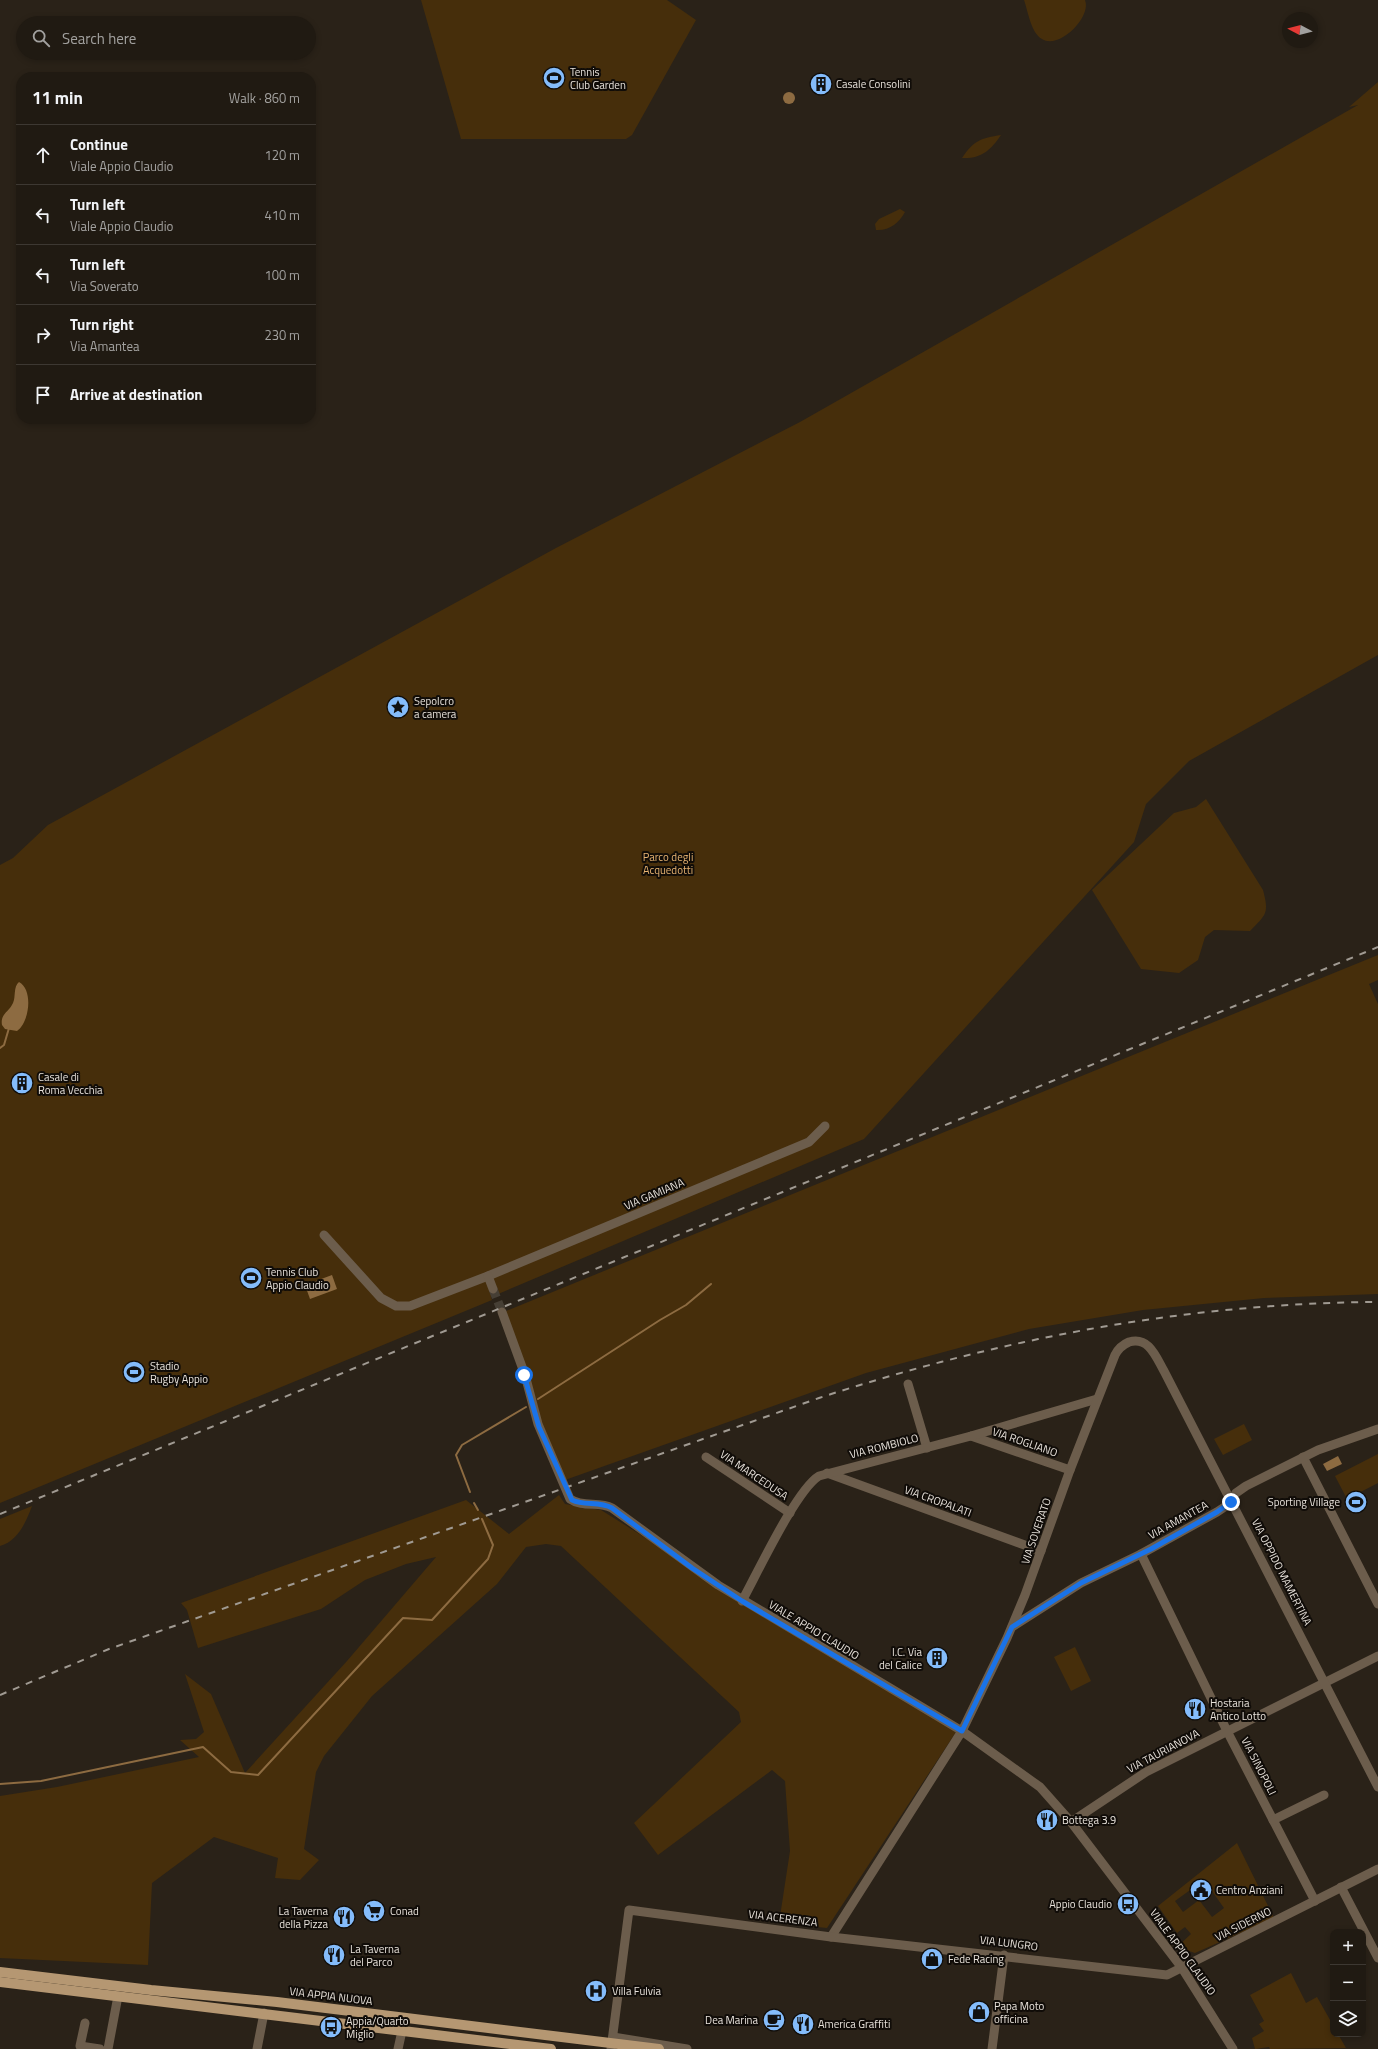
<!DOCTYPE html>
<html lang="en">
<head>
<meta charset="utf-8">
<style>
  :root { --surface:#201a12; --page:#2d2720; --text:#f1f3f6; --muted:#a2a19f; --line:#3d3832 }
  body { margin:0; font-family:"Titillium Web",sans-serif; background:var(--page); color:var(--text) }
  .controls { position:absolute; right:12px; bottom:12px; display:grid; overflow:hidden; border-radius:8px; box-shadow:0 2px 6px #0003 }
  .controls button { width:36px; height:36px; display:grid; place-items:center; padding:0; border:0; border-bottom:1px solid var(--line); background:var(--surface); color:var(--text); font:20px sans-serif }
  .compass { position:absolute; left:1282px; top:12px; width:36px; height:36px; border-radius:50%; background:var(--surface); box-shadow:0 2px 6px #0003; rotate:277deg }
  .stop { position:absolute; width:12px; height:12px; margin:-9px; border:3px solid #1a73e8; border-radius:50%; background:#fff }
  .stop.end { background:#1a73e8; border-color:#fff; box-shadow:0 1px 4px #0008 }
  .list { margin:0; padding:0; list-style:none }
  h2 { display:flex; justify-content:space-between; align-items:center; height:52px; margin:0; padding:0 16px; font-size:17px }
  h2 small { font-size:13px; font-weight:400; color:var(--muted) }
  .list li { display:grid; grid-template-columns:26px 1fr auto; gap:12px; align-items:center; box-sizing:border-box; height:60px; padding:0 16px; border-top:1px solid var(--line) }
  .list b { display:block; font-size:15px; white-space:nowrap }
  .list p { margin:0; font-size:13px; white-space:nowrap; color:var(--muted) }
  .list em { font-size:13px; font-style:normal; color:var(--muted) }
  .icon { flex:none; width:22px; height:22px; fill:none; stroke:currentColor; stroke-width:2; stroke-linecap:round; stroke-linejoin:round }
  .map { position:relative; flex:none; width:1378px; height:2049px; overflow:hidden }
  .search { position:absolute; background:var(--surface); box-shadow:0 2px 6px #0003; left:16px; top:16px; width:300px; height:44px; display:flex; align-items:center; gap:10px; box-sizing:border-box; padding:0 14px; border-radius:22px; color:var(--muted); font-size:15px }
  .panel { position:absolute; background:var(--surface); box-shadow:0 2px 6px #0003; left:16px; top:72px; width:300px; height:352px; border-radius:16px }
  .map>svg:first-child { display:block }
  .green { fill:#462e0b; fill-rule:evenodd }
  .water { fill:#8d6b41 }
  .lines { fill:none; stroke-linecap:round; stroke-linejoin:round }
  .stream { stroke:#8d6b41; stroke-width:2 }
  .minor-tunnel { stroke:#463f35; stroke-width:9; stroke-dasharray:9 4.5; stroke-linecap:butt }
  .minor { stroke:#6c5d4c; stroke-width:9 }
  .major { stroke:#b59772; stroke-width:10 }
  .rail { stroke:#a09a92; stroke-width:2; stroke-dasharray:7 7; stroke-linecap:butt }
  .route { stroke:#1a73e8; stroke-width:5 }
  .labels { text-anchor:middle; stroke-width:4; stroke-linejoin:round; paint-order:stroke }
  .poi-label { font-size:11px; fill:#e8e2db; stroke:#100c08; text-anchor:start }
  .park-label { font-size:11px; fill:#e8b472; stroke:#100c08 }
  .street-label { font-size:11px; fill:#e8e2db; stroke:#100c08 }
</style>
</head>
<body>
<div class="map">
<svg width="1378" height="2049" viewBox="0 0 1378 2049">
  <rect width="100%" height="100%" fill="#2a2218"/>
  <g class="green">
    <polygon points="421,0 667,0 696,20 632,135 626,139 461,139"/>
    <path d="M1024,0h61c7,17 -26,50 -43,39 -11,-6 -14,-28 -18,-39z"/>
    <polygon points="1378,82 1378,655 1189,761 1146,804 1134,842 864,1139 491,1297 492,1300 0,1503 0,865 13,858 48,825 556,548 800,422 1358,105 1349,107"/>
    <path d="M1001,135c-10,15 -20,24 -39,23 11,-17 19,-20 39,-23z"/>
    <path d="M900,209l5,3c-6,11 -16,19 -29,18l-1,-6 4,-5z"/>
    <path d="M1206,799l57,91c6,23 4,24 -13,41l-36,-1 -9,7 -7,23 -19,13 -38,-4 -49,-79 82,-77 22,-6z"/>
    <polygon points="1378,955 1378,980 1369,984 1378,1004 1378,1294 1264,1298 1143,1310 1029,1329 866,1373 565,1480 536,1419 506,1311"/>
    <polygon points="1244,1424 1252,1440 1223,1455 1214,1439"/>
    <polygon points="1378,1454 1378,1483 1347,1499 1335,1476"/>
    <polygon points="559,1495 565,1504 601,1510 956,1732 827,1928 779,1923 790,1851 785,1781 772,1770 658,1855 634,1823 741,1722 739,1712 561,1546 546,1544 526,1547 497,1584 372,1696 324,1756 316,1772 304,1849 319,1860 300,1880 275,1878 278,1858 214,1837 152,1883 148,1965 0,1958 0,1796 57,1787 199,1757 180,1740 196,1739 204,1732 185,1674 211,1694 245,1773 347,1661 436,1557 406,1564 365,1580 321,1609 198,1648 187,1610 181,1603 466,1500 509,1534"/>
    <path d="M32,1506c-6,16 -14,35 -32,40v-27z"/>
    <polygon points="1075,1647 1091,1681 1071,1691 1054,1657"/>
    <path d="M1237,1843l37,75 -79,35 -18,-6 14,-13 -6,-7 -8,6 -19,-27zM1204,1880l20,28 -12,9 -13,-17 -16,12 -8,-11z"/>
    <polygon points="1291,1973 1306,2003 1317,1997 1333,2025 1333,2034 1338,2034 1346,2048 1270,2049 1269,2047 1255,2049 1252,2038 1264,2031 1259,2024 1264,2021 1250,1995"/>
  </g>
  <g class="water">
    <circle cx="789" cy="98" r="6"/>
    <path d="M19,982c15,8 10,41 -2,49l-12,-2 -3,-4c-2,-11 7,-13 11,-22 3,-6 0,-16 6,-21z"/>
    <polygon points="332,1275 337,1289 310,1299 305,1285"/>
    <polygon points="1338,1456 1342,1464 1327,1471 1323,1464"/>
  </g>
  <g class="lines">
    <g class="stream">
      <polyline points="0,1048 4,1045 9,1028"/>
      <polyline points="538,1399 660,1320 686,1305 711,1284"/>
      <polyline points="470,1492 456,1455 462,1445 526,1407"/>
      <polyline points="474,1503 478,1510"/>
      <polyline points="0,1784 41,1781 203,1747 231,1772 258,1775 403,1618 432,1620 488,1559 493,1545 482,1519"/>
    </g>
    <polyline class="minor-tunnel" points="493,1289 502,1312"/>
    <g class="minor">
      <polyline points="324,1235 381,1298 396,1306 410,1306 488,1276 809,1142 825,1126"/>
      <polyline points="488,1276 493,1289"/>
      <path d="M502,1312l23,63 13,49 32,75c13,9 29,2 42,9l106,77 244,146 78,56 31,35 111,146 51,81"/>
      <polyline points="908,1384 927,1448"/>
      <polyline points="971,1436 1070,1470"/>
      <polyline points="706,1457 790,1513"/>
      <polyline points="1303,1457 1378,1604"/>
      <polyline points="827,1473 1041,1551"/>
      <polyline points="1141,1554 1227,1731 1315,1901"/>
      <path d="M742,1601c15,-27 54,-111 77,-125l152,-40 126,-37"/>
      <polyline points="1012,1627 1081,1583 1141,1554 1217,1512 1229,1504 1236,1493 1246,1486 1318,1450 1378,1429"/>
      <polyline points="1273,1820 1324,1795"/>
      <polyline points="1071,1822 1146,1772 1378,1656"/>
      <polyline points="1341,1887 1378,1958"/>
      <path d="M831,1937l131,-206 45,-93 18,-43 45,-125 45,-115c3,-6 7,-10 14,-13 20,-6 27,15 35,29l214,416"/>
      <polyline points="85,2023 80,2046 100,2049"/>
      <polyline points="613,2037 687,2049"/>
      <polyline points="108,2049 118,1996"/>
      <polyline points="257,2049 264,2013"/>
      <polyline points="398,2049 402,2031"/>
      <polyline points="611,2049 629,1910 831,1937 1167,1975 1378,1869"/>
      <polyline points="992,2049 1004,1955"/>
    </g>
    <g class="major">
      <polyline points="0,1972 151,1990 277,2002 659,2049"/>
      <polyline points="0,1982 551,2049"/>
    </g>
    <g class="rail">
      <polyline points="0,1514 1378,947"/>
      <path d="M0,1695l109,-46 710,-251c180,-59 368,-95 559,-96"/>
    </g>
  </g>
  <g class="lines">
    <path class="route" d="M524,1375l15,52 33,73c13,6 27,1 40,8l80,60 50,33 220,130 50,-104 69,-44 70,-34 66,-37 14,-10"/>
  </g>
  <defs>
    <g id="stadium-disc" transform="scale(1.15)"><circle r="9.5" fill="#84bcfb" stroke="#100c08"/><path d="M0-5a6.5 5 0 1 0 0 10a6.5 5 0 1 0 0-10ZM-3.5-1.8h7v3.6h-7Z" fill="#111"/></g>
    <g id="building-disc" transform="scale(1.15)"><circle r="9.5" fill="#84bcfb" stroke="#100c08"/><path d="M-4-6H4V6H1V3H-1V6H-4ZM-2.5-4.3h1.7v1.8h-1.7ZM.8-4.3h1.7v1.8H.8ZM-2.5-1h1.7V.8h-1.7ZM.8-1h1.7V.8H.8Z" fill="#111"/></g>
    <g id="sight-disc" transform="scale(1.15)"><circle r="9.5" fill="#84bcfb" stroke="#100c08"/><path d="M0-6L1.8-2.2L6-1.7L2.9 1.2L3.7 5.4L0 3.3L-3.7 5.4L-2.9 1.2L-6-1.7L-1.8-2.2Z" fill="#111"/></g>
    <g id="restaurant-disc" transform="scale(1.15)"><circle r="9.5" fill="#84bcfb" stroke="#100c08"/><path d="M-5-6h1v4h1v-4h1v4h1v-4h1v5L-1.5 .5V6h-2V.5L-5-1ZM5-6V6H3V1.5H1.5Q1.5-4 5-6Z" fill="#111"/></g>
    <g id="civic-disc" transform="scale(1.15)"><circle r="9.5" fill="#84bcfb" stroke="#100c08"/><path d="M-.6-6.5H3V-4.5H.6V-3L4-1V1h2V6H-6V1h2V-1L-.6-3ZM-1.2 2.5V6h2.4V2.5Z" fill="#111"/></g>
    <g id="bus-disc" transform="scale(1.15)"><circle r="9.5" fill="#84bcfb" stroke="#100c08"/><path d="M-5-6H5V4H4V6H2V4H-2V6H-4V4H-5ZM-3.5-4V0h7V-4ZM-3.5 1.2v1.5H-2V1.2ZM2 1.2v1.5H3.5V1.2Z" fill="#111"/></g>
    <g id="supermarket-disc" transform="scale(1.15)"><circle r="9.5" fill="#84bcfb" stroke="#100c08"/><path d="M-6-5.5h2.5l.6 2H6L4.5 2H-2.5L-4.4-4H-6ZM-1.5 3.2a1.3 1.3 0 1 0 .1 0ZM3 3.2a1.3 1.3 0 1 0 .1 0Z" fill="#111"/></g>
    <g id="shop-disc" transform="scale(1.15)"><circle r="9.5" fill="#84bcfb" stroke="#100c08"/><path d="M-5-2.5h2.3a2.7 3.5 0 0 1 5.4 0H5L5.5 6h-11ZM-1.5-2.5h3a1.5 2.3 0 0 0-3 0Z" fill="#111"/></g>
    <g id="hospital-disc" transform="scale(1.15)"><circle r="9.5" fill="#84bcfb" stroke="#100c08"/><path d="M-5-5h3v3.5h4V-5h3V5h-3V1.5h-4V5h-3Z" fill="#111"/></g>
    <g id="cafe-disc" transform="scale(1.15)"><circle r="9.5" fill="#84bcfb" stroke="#100c08"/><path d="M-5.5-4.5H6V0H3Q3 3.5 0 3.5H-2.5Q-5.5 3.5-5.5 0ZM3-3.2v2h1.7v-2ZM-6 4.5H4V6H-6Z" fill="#111"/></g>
  </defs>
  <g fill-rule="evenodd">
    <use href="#stadium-disc" x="554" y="78"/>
    <use href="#building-disc" x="821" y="84"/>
    <use href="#sight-disc" x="398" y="707"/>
    <use href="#building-disc" x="22" y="1083"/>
    <use href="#stadium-disc" x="251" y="1278"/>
    <use href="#stadium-disc" x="134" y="1372"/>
    <use href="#stadium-disc" x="1356" y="1502"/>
    <use href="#building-disc" x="937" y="1658"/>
    <use href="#restaurant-disc" x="1195" y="1709"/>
    <use href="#restaurant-disc" x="1047" y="1820"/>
    <use href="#civic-disc" x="1201" y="1890"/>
    <use href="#bus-disc" x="1128" y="1904"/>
    <use href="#supermarket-disc" x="374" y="1911"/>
    <use href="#restaurant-disc" x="344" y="1917"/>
    <use href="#restaurant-disc" x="334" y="1955"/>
    <use href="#shop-disc" x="932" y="1959"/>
    <use href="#hospital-disc" x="596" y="1991"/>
    <use href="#shop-disc" x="979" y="2012"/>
    <use href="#cafe-disc" x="774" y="2020"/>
    <use href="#restaurant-disc" x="803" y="2024"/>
    <use href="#bus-disc" x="331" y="2027"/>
  </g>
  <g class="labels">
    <g class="poi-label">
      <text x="570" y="76">Tennis<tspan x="570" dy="13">Club Garden</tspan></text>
      <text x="836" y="88">Casale Consolini</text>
      <text x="414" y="705">Sepolcro<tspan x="414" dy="13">a camera</tspan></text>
      <text x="38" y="1081">Casale di<tspan x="38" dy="13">Roma Vecchia</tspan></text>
      <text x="266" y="1276">Tennis Club<tspan x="266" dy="13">Appio Claudio</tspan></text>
      <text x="150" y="1370">Stadio<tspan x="150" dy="13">Rugby Appio</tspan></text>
      <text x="1340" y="1506" text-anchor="end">Sporting Village</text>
      <text x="922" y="1656" text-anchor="end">I.C. Via<tspan x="922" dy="13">del Calice</tspan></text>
      <text x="1210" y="1707">Hostaria<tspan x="1210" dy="13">Antico Lotto</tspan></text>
      <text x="1062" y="1824">Bottega 3.9</text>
      <text x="1216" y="1894">Centro Anziani</text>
      <text x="1112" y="1908" text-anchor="end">Appio Claudio</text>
      <text x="328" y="1915" text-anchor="end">La Taverna<tspan x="328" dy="13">della Pizza</tspan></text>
      <text x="390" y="1915">Conad</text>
      <text x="350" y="1953">La Taverna<tspan x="350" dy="13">del Parco</tspan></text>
      <text x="948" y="1963">Fede Racing</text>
      <text x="612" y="1995">Villa Fulvia</text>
      <text x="994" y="2010">Papa Moto<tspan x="994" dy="13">officina</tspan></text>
      <text x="758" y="2024" text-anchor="end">Dea Marina</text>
      <text x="346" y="2025">Appia/Quarto<tspan x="346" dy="13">Miglio</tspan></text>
      <text x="818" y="2028">America Graffiti</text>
    </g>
    <g class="park-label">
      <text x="668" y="861">Parco degli<tspan x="668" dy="13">Acquedotti</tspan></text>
    </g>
    <g class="street-label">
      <text transform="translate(654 1194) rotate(-23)" y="4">VIA GAMIANA</text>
      <text transform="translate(1025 1442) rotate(19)" y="4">VIA ROGLIANO</text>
      <text transform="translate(884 1446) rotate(-14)" y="4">VIA ROMBIOLO</text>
      <text transform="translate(754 1475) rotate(34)" y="4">VIA MARCEDUSA</text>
      <text transform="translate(938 1501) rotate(20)" y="4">VIA CROPALATI</text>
      <text transform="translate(1178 1520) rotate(-29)" y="4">VIA AMANTEA</text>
      <text transform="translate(1036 1531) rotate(-71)" y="4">VIA SOVERATO</text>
      <text transform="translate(1282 1572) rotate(63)" y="4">VIA OPPIDO MAMERTINA</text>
      <text transform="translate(814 1630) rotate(31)" y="4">VIALE APPIO CLAUDIO</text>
      <text transform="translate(1163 1751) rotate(-28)" y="4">VIA TAURIANOVA</text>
      <text transform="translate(1259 1766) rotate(63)" y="4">VIA SINOPOLI</text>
      <text transform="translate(783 1918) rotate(7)" y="4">VIA ACERENZA</text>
      <text transform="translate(1243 1924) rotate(-27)" y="4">VIA SIDERNO</text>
      <text transform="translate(1009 1943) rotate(7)" y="4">VIA LUNGRO</text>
      <text transform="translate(1183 1952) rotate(54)" y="4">VIALE APPIO CLAUDIO</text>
      <text transform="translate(331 1996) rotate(7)" y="4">VIA APPIA NUOVA</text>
    </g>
  </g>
</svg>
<div class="controls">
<button>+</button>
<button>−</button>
<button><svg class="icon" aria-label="layers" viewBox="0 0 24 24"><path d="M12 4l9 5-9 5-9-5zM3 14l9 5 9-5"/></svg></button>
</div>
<svg class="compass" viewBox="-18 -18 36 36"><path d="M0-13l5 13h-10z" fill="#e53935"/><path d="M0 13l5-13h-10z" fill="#a2a19f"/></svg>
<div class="stop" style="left:524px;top:1375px"></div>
<div class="stop end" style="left:1231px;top:1502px"></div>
<div class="search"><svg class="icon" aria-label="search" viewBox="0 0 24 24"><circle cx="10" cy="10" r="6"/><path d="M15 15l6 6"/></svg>Search here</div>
<section class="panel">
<h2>11 min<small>Walk · 860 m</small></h2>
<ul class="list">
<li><svg class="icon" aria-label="ahead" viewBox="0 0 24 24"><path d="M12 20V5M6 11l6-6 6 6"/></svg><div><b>Continue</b><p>Viale Appio Claudio</p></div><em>120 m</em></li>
<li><svg class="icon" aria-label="left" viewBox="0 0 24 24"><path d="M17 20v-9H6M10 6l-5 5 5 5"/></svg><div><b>Turn left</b><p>Viale Appio Claudio</p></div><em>410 m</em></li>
<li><svg class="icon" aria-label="left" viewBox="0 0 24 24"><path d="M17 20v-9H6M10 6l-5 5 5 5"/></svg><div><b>Turn left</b><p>Via Soverato</p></div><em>100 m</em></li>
<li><svg class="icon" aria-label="right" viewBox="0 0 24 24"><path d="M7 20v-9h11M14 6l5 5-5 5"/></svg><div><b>Turn right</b><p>Via Amantea</p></div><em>230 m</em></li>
<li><svg class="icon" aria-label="arrive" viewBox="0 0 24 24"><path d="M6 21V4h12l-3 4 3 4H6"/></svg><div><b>Arrive at destination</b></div></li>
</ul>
</section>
</div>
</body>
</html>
